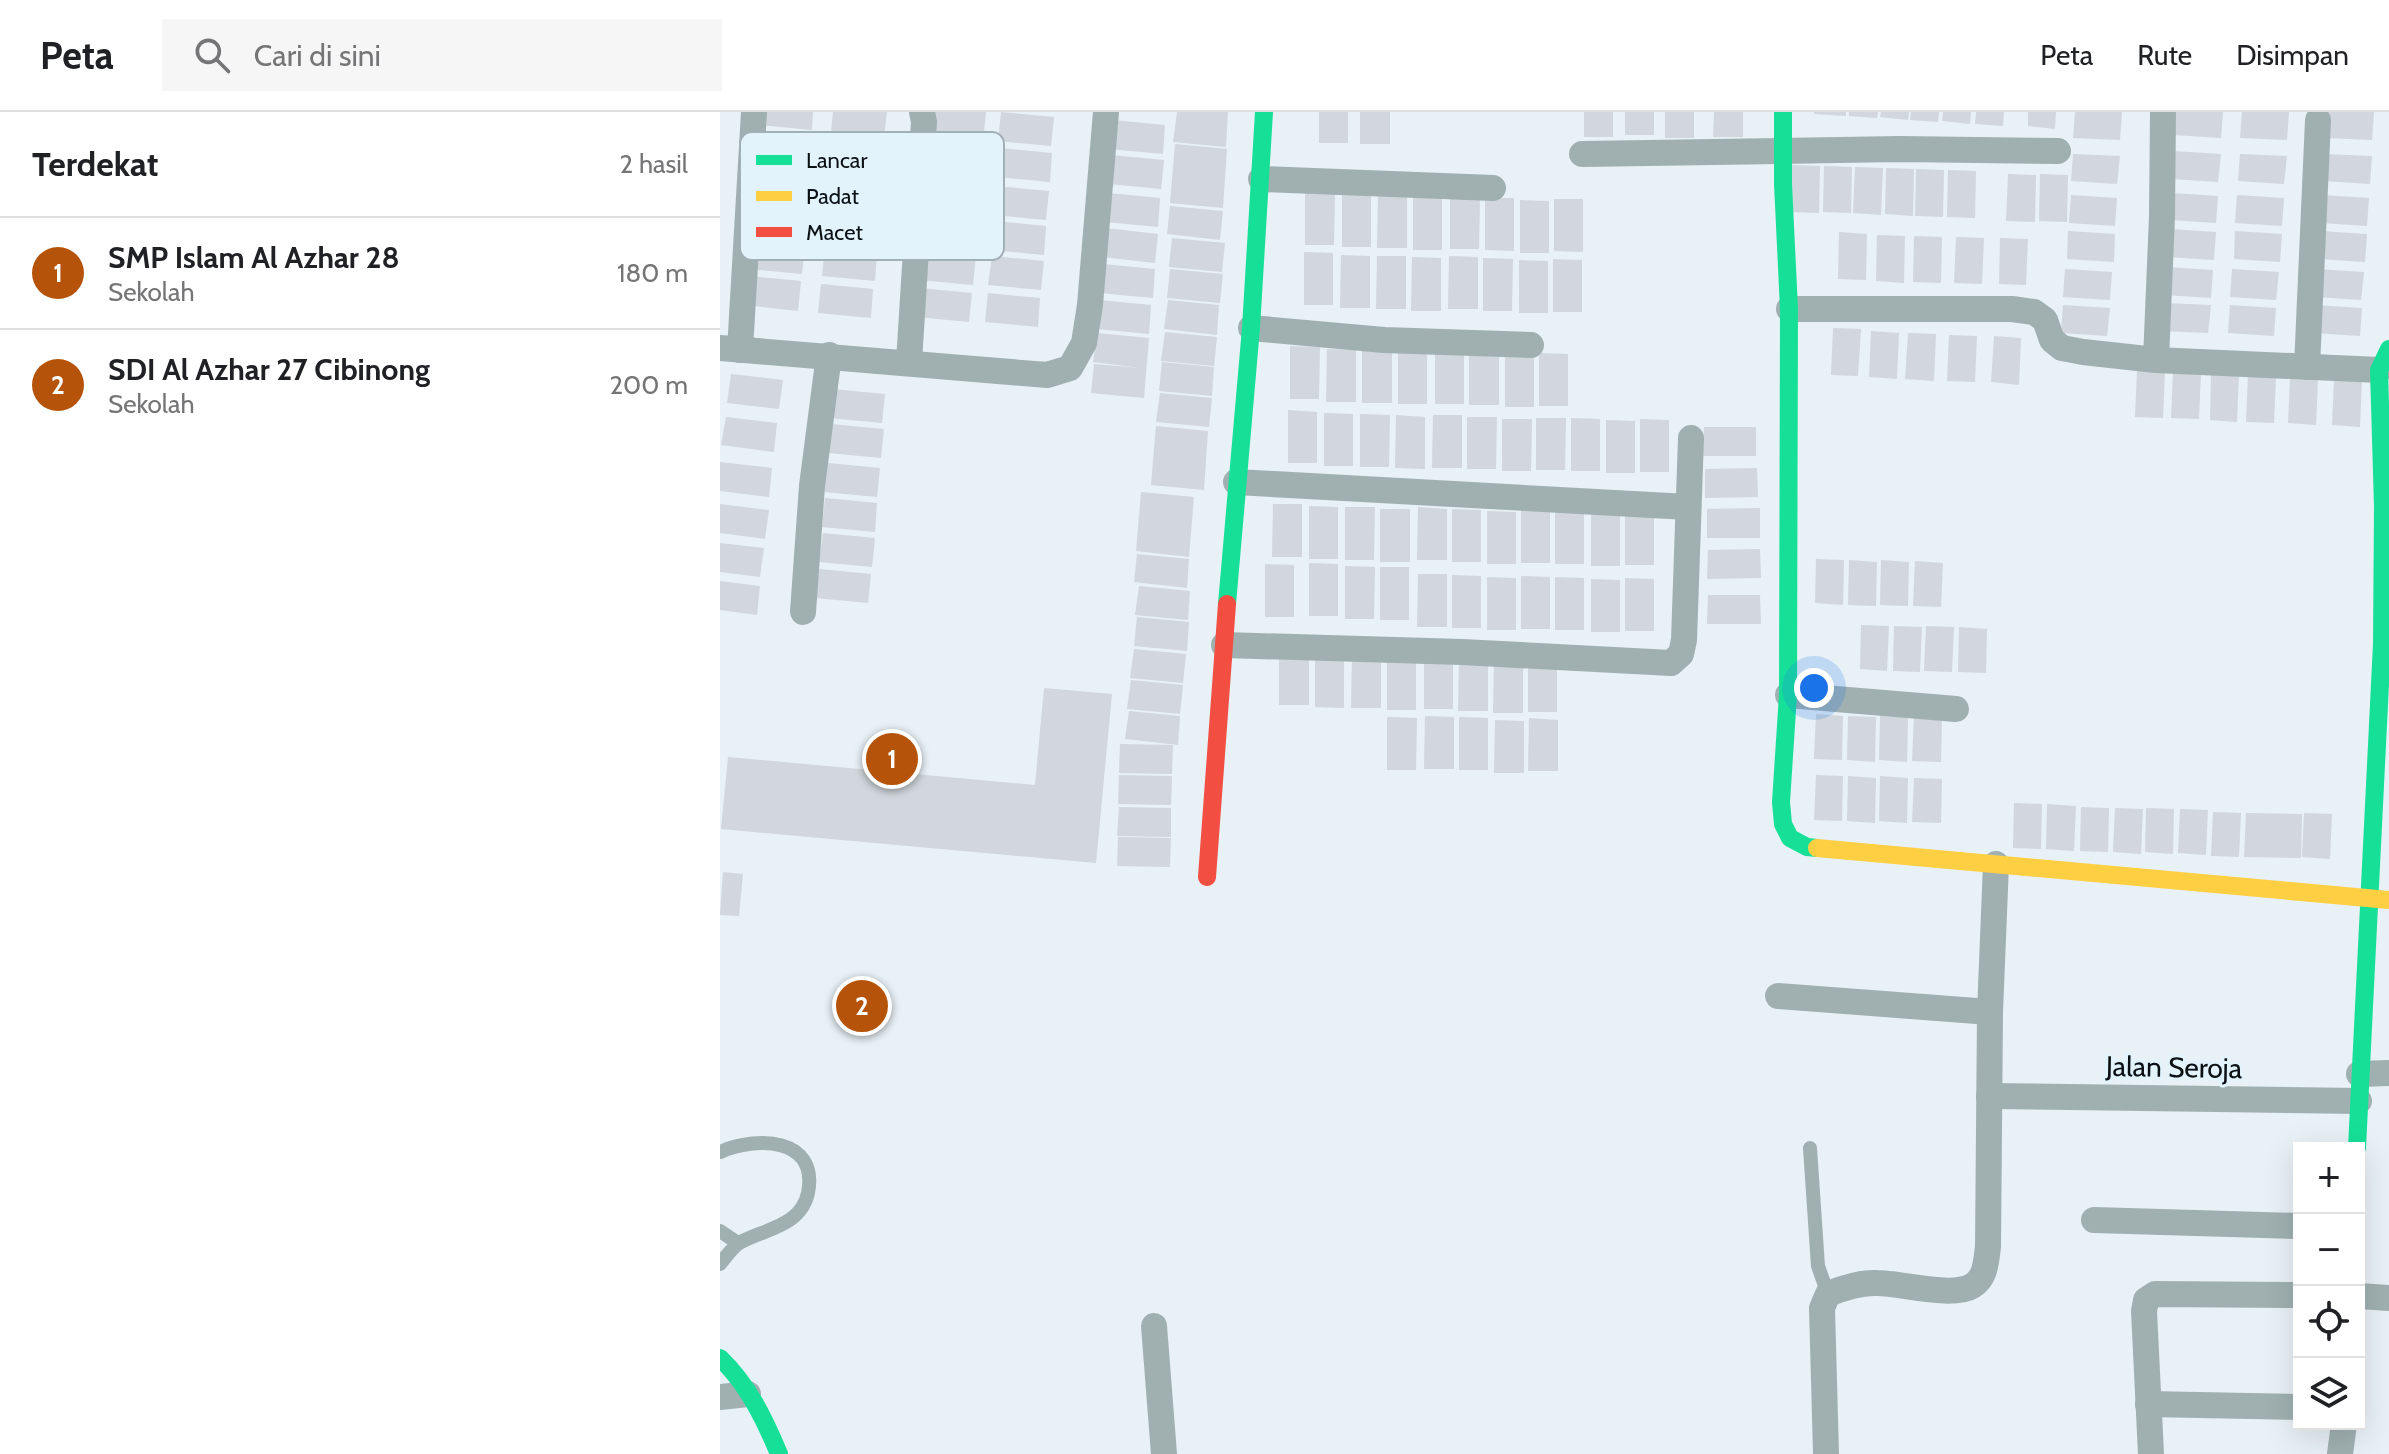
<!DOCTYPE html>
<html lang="id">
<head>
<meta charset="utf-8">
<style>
  :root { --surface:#fff; --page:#f6f6f6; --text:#202124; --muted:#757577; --line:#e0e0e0; --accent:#b45309 }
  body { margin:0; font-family:Cabin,sans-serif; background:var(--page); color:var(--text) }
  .controls { position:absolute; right:24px; bottom:24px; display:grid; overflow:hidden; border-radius:0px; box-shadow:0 8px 32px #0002 }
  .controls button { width:72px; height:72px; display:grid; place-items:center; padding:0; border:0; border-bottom:2px solid var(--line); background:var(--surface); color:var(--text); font:40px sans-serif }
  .you { position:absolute; left:1094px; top:576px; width:28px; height:28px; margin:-20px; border:6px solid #fff; border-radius:50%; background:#1a73e8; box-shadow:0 0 0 12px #1a73e833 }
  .badge { display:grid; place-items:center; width:52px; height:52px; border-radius:50%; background:var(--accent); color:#fff; font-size:26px; font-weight:700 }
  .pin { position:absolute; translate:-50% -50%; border:4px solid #fff; box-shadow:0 2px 8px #0006 }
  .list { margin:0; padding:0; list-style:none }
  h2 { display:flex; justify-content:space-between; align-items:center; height:104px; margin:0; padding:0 32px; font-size:34px }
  h2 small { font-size:26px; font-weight:400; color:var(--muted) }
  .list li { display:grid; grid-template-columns:52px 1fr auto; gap:24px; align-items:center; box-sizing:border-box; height:112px; padding:0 32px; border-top:2px solid var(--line) }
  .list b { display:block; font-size:30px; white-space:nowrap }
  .list p { margin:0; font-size:26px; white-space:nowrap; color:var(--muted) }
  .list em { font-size:26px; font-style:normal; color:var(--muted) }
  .icon { flex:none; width:44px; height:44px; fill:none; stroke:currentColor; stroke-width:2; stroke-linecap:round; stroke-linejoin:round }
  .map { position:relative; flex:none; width:1669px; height:1342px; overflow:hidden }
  header { display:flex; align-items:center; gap:48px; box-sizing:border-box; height:112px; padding:0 40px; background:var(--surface); border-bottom:2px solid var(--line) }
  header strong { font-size:38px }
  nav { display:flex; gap:44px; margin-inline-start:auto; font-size:28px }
  .search { width:560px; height:72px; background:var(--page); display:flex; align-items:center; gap:20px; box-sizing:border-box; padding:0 28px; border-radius:0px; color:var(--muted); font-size:30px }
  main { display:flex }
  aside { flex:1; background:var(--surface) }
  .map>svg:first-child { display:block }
  .building { fill:#d1d7dc }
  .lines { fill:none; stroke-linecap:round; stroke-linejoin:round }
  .lane { stroke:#a0b0b1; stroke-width:14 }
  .street { stroke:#a0b0b1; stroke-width:26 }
  .fast { stroke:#16e098; stroke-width:18 }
  .slow { stroke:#ffcf43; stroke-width:18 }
  .jam { stroke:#f24e42; stroke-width:18 }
  .labels { text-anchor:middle; stroke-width:6; stroke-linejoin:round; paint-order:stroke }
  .street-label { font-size:28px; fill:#0a1013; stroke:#e2f3fc }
  .key { fill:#e2f3fc; stroke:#a1afb6; stroke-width:2 }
  .key-label { font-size:22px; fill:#0a1013 }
</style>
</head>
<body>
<header>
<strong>Peta</strong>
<div class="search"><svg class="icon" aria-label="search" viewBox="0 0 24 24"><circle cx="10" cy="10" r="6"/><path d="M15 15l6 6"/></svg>Cari di sini</div>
<nav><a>Peta</a><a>Rute</a><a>Disimpan</a></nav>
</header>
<main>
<aside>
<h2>Terdekat<small>2 hasil</small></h2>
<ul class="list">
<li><span class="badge">1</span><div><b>SMP Islam Al Azhar 28</b><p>Sekolah</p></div><em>180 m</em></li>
<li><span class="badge">2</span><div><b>SDI Al Azhar 27 Cibinong</b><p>Sekolah</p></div><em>200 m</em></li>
</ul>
</aside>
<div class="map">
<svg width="1669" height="1342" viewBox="0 0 1669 1342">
  <rect width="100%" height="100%" fill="#e8f1f6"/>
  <g class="building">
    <polygon points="40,0 93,0 92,18 39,13"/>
    <polygon points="113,0 167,0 164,26 111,21"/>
    <polygon points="213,0 266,0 263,29 210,24"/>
    <polygon points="281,0 334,5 331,34 278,29"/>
    <polygon points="457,0 508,0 506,35 453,30"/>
    <rect x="599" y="0" width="29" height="31"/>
    <rect x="640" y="0" width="30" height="32"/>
    <rect x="864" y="0" width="29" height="25"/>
    <rect x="905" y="0" width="29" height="23"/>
    <rect x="945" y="0" width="29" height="26"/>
    <polygon points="994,0 1023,0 1023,25 993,25"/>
    <polygon points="1094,0 1126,0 1126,4 1094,2"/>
    <polygon points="1129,0 1158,0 1157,6 1129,4"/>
    <polygon points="1161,0 1189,0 1188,8 1160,5"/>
    <polygon points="1191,0 1219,0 1218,10 1190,8"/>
    <polygon points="1223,0 1251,0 1250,12 1222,9"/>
    <polygon points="1256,0 1284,0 1283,14 1255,12"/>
    <polygon points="1308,0 1336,0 1335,17 1308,14"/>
    <polygon points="1355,0 1402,0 1400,28 1353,26"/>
    <polygon points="1456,0 1503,0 1501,26 1454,23"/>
    <polygon points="1522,0 1569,0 1567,28 1520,26"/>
    <polygon points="1607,0 1654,0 1652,28 1606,26"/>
    <polygon points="393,8 445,13 443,42 389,37"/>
    <polygon points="455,32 507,37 503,96 450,91"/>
    <polygon points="280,36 332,41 330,70 276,65"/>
    <polygon points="1454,39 1501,42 1498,70 1452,67"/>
    <polygon points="1353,42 1400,44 1397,72 1351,69"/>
    <polygon points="1520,42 1567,44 1564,72 1518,69"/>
    <polygon points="1604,42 1652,44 1650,72 1603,69"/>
    <polygon points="391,43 444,48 441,77 388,72"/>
    <polygon points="1072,53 1100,54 1099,101 1071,100"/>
    <polygon points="1104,54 1132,55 1131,101 1103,100"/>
    <polygon points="1135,55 1163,56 1161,103 1133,101"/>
    <polygon points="1166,56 1194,57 1193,104 1165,102"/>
    <polygon points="1196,57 1224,58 1223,105 1195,104"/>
    <polygon points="1228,58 1256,59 1255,106 1227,105"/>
    <polygon points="1288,62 1316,63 1315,110 1286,109"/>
    <polygon points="1320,62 1348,63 1347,110 1319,109"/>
    <polygon points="276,74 329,79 326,108 273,103"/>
    <polygon points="585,80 615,81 614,133 585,133"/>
    <polygon points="388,81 440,86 438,115 385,110"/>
    <polygon points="1452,81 1498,84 1496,111 1450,108"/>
    <polygon points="622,82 651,83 651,135 622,135"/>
    <polygon points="1351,83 1397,86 1395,114 1349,111"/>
    <polygon points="1517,83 1564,86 1562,114 1515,111"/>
    <polygon points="1602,83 1649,86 1647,114 1601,111"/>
    <polygon points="658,84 687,84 687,136 657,136"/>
    <polygon points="730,84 760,85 759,137 730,137"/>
    <polygon points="693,85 722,86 722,138 693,138"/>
    <polygon points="765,86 794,86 794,139 765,138"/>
    <polygon points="834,87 863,87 863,140 834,139"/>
    <polygon points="800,88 829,89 829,141 800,141"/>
    <polygon points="450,94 503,99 500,128 447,122"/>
    <polygon points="275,109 326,114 324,143 271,138"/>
    <polygon points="386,116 438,122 435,151 382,145"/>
    <polygon points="1449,117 1496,120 1494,148 1448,145"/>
    <polygon points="1348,119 1395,122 1394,150 1347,147"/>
    <polygon points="1515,119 1562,122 1560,150 1514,147"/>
    <polygon points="1600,119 1647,122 1645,150 1598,147"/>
    <polygon points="1119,120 1147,122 1146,168 1118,167"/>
    <polygon points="1157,123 1185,124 1184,171 1156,169"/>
    <polygon points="1194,124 1222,125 1221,171 1193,170"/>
    <polygon points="1236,125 1264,126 1262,172 1234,171"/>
    <polygon points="452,126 505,131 502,160 449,155"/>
    <polygon points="1280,126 1308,127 1306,173 1279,172"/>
    <polygon points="32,128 85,133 82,162 29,157"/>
    <polygon points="105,136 157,140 155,169 102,164"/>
    <polygon points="204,139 256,144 253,173 200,168"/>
    <polygon points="584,140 613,141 613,193 584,193"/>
    <polygon points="621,143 650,144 650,196 620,196"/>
    <polygon points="272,144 324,149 321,178 268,173"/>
    <polygon points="657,144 686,144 686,197 656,197"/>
    <polygon points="729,144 758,145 758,197 728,197"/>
    <polygon points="692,145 721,146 721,199 691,199"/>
    <polygon points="763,146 793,147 792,199 763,199"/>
    <polygon points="833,147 862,148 862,200 833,200"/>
    <polygon points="799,148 828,149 828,201 799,201"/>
    <polygon points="383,152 435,157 433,186 379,181"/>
    <polygon points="1446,155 1493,158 1491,186 1444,183"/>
    <polygon points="450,157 503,162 500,191 447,186"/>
    <polygon points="1345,157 1392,160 1390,188 1343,185"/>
    <polygon points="1512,157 1559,160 1556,188 1510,185"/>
    <polygon points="1597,157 1644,160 1641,188 1595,185"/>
    <polygon points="28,164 81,169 78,199 25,193"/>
    <polygon points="101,172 153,177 151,206 98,201"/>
    <polygon points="200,176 252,181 249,210 196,205"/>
    <polygon points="268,181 320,186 318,215 265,210"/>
    <polygon points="379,188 431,193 429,222 376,217"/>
    <polygon points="448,188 499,193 497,223 444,217"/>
    <polygon points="1444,191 1491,193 1488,221 1442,219"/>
    <polygon points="1343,193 1390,196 1387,224 1341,221"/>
    <polygon points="1510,193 1556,196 1554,224 1508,221"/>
    <polygon points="1594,193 1642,196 1640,224 1593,221"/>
    <polygon points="1113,216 1141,217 1138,264 1111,263"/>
    <polygon points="1151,219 1179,221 1177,267 1149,265"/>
    <polygon points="445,220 497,225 494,254 441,249"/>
    <polygon points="377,221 429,226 424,286 371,281 374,252 421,256 373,250"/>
    <polygon points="1188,221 1216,222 1214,269 1185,267"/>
    <polygon points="1229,223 1257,224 1255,270 1227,269"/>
    <polygon points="1274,224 1301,226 1299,273 1271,270"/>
    <polygon points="570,234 600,235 599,287 570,287"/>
    <polygon points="607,237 636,238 636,290 606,290"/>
    <polygon points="642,238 672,239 672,291 642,291"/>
    <polygon points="678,239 707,240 707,292 678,292"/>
    <rect x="715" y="239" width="29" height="53"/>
    <polygon points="749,240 779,241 779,293 749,293"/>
    <polygon points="819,241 848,242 848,294 819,294"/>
    <polygon points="785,242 814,243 814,295 785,295"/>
    <polygon points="442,250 494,255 492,284 439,279"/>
    <polygon points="1417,258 1445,259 1443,306 1415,305"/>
    <polygon points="1453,259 1481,261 1479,307 1451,306"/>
    <polygon points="11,262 63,268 59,297 7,291"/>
    <polygon points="1491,262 1519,263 1517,310 1490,308"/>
    <polygon points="1528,263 1556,265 1554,311 1526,310"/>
    <polygon points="1570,265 1598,267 1596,313 1568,311"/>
    <polygon points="1614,267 1642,268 1640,315 1612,313"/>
    <polygon points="112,277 165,282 162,311 109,306"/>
    <polygon points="440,281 492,286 489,315 436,310"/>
    <polygon points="568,298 597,300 597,351 568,351"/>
    <polygon points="604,301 633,302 633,354 604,354"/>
    <polygon points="640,302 670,303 669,355 640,355"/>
    <polygon points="676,303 705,305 705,357 675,356"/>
    <polygon points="713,303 742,303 742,356 712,356"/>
    <polygon points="6,305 57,311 54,340 1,333"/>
    <polygon points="747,305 777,305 776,357 747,357"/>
    <polygon points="816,306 846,306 845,358 816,358"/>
    <polygon points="851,306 880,307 880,359 851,359"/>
    <polygon points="782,307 812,307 811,359 782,359"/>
    <polygon points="920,307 949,308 949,360 920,360"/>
    <polygon points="886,308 915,309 915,361 886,361"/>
    <polygon points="111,312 164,317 161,346 108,341"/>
    <polygon points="436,314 488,319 484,378 431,373"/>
    <polygon points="984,315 1036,315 1036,344 983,344"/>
    <polygon points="0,350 52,356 49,385 0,379"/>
    <polygon points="108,351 160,356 157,385 104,380"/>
    <polygon points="1037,356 1038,385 985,386 985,357"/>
    <polygon points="421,380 474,385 469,445 416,439"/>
    <polygon points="105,386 157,391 155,420 102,415"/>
    <polygon points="0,392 49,398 45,427 0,421"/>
    <polygon points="553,392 582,392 582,445 552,445"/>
    <polygon points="589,394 618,395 618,447 589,447"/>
    <polygon points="625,395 655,395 654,448 625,448"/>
    <polygon points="698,395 727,397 727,448 697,448"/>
    <polygon points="1040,396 1040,426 987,426 987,397"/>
    <rect x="660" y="397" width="30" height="53"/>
    <polygon points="732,397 761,398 761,450 732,450"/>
    <polygon points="801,398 830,399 830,451 801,451"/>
    <polygon points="767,399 796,400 796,452 767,452"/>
    <rect x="835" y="399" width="29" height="53"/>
    <polygon points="905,400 934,401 934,453 905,453"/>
    <polygon points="871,401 900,402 900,454 871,454"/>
    <polygon points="103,421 155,426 152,455 99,450"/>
    <polygon points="0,431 44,436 40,465 0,460"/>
    <polygon points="1040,437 1041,466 987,467 988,438"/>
    <polygon points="417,442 469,447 467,476 414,470"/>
    <polygon points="1096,447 1124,448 1123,493 1095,491"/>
    <polygon points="1129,448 1157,450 1156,494 1128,493"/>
    <polygon points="1161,448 1189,450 1188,494 1160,493"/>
    <polygon points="1195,449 1223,451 1221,495 1193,494"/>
    <polygon points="589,451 618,452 618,504 589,504"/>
    <polygon points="545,452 574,453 574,505 545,505"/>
    <polygon points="625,454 655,455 654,507 625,507"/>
    <rect x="660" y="455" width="29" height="53"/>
    <polygon points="99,457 151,462 148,491 95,486"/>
    <polygon points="698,462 727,462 727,515 697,515"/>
    <polygon points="732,463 761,464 761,516 732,516"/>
    <polygon points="801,464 830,465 830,517 801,517"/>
    <polygon points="767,465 796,466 796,518 767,518"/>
    <polygon points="835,465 864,466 864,518 835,518"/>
    <polygon points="905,466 934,467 934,519 905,519"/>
    <polygon points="871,467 900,468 900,520 871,520"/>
    <polygon points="0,469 40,474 37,503 0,498"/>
    <polygon points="419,474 470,479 468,508 415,503"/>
    <polygon points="988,483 1040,483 1041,512 987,512"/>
    <polygon points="417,505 469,510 467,539 414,534"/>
    <polygon points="1141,513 1169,514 1167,559 1140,557"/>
    <polygon points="1174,514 1202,515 1200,560 1173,559"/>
    <polygon points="1206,514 1234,515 1232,560 1204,559"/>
    <polygon points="1239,515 1267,517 1266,561 1238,560"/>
    <polygon points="414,537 466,542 463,571 410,566"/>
    <polygon points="559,540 589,541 589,593 559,593"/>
    <polygon points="595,542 624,543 624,596 595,595"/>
    <polygon points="632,543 661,544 661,596 631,596"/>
    <polygon points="704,544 733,545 733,597 704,597"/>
    <polygon points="667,545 696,546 696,598 667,598"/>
    <polygon points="739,546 768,547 768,599 738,599"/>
    <polygon points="808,547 837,548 837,600 808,600"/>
    <polygon points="774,548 803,549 803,601 773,601"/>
    <polygon points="411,568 463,573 460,602 407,597"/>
    <polygon points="324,576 392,582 376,751 1,717 8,645 315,673"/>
    <polygon points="409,599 460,604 458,633 405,627"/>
    <polygon points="1096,602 1123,604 1122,648 1094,647"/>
    <polygon points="705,604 734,605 734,657 704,657"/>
    <polygon points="1128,604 1156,605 1155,650 1127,648"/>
    <polygon points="1160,604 1188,605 1187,650 1159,648"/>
    <polygon points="667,605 697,606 696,658 667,658"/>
    <polygon points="739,605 768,606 768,658 739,658"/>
    <polygon points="1194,605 1222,606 1221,650 1192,649"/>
    <polygon points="809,606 838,608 838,659 808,659"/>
    <polygon points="775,608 804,609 804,661 774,661"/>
    <polygon points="400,632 453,633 452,662 399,661"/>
    <polygon points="399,663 452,664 451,693 398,692"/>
    <polygon points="1096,663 1123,664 1122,709 1094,708"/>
    <polygon points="1128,664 1156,666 1155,711 1127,709"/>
    <polygon points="1160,664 1188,666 1187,711 1159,709"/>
    <polygon points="1194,666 1222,667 1221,711 1192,710"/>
    <polygon points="1294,691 1322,692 1321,737 1293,736"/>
    <polygon points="1327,692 1356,694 1354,739 1326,737"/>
    <polygon points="399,695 451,696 451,725 397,724"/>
    <polygon points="1361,695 1389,696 1388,740 1360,739"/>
    <polygon points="1395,696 1423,697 1421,742 1393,740"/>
    <polygon points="1426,696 1454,697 1453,742 1425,740"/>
    <polygon points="1460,697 1488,698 1486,743 1458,741"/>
    <polygon points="1493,700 1521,701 1519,745 1491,744"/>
    <polygon points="1526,701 1582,702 1581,746 1524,745"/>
    <polygon points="1584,701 1612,702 1610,747 1582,745"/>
    <polygon points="398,725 451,726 450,755 397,754"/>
    <polygon points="3,760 23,762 19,804 0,803"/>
  </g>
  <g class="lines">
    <g class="lane">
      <polyline points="1090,1036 1098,1154 1108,1182"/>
      <path d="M0,1040c36,-16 99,-15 88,41 -7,33 -43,36 -67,49 -8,4 -15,15 -21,22"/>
      <polyline points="0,1119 18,1131"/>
    </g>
    <g class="street">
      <polyline points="862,42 1180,37 1338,39"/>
      <polyline points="541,67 773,76"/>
      <polyline points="1069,197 1292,197 1314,200 1325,208 1332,228 1342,236 1363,240 1436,248 1659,258"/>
      <polyline points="531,216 664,228 811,233"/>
      <polyline points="0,236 327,263 350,256 364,231 370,193 386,0"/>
      <polyline points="20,238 34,0"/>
      <polyline points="1436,248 1442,104 1443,0"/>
      <polyline points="189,250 204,10 202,0"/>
      <polyline points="1587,255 1598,8"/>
      <polyline points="516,370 968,395"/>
      <polyline points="83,500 92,374 109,243"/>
      <polyline points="504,533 742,540 951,551 961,542 964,528 971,326"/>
      <polyline points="1068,583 1236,597"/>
      <polyline points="1058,884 1270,900"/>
      <polyline points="1639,962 1669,961"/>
      <polyline points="1269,984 1639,989"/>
      <polyline points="1374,1108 1579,1114"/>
      <polyline points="1639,1184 1669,1186"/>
      <polyline points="434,1214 444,1342"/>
      <polyline points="0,1285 28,1282"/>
      <polyline points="1428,1292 1579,1295"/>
      <path d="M1106,1342l-4,-146 6,-14c15,-6 32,-12 49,-11 24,0 75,15 95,3 14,-8 14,-25 16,-39l2,-235 6,-148"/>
      <polyline points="1431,1342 1424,1199 1426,1188 1435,1182 1579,1183"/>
      <polyline points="1620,1342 1624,1312"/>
    </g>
    <g class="fast">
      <polyline points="1063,0 1063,72 1069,197 1068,583 1061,690 1063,712 1070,726 1087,735 1097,736"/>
      <polyline points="507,492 531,216 544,0"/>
      <polyline points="1637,1036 1662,532 1663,395 1659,258 1669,237"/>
      <path d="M0,1246c28,27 44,60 59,96"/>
    </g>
    <polyline class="slow" points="1097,736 1669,788"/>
    <polyline class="jam" points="487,765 507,492"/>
  </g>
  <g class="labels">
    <g class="street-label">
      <text transform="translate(1454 955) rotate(1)" y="10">Jalan Seroja</text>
    </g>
  </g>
  <rect x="20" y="20" width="264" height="128" rx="12" class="key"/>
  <rect x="36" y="43" width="36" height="10" fill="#16e098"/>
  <rect x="36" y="79" width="36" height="10" fill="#ffcf43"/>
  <rect x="36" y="115" width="36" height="10" fill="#f24e42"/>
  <g class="key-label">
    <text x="86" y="56">Lancar</text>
    <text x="86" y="92">Padat</text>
    <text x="86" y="128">Macet</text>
  </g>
</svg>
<div class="controls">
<button>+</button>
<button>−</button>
<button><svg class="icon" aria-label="locate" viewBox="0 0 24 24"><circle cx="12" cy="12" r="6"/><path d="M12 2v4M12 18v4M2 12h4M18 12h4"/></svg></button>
<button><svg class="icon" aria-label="layers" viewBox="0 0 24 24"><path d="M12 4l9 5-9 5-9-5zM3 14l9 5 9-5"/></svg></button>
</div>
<div class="you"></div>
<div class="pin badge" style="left:172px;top:647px">1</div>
<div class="pin badge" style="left:142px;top:894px">2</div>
</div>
</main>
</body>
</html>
